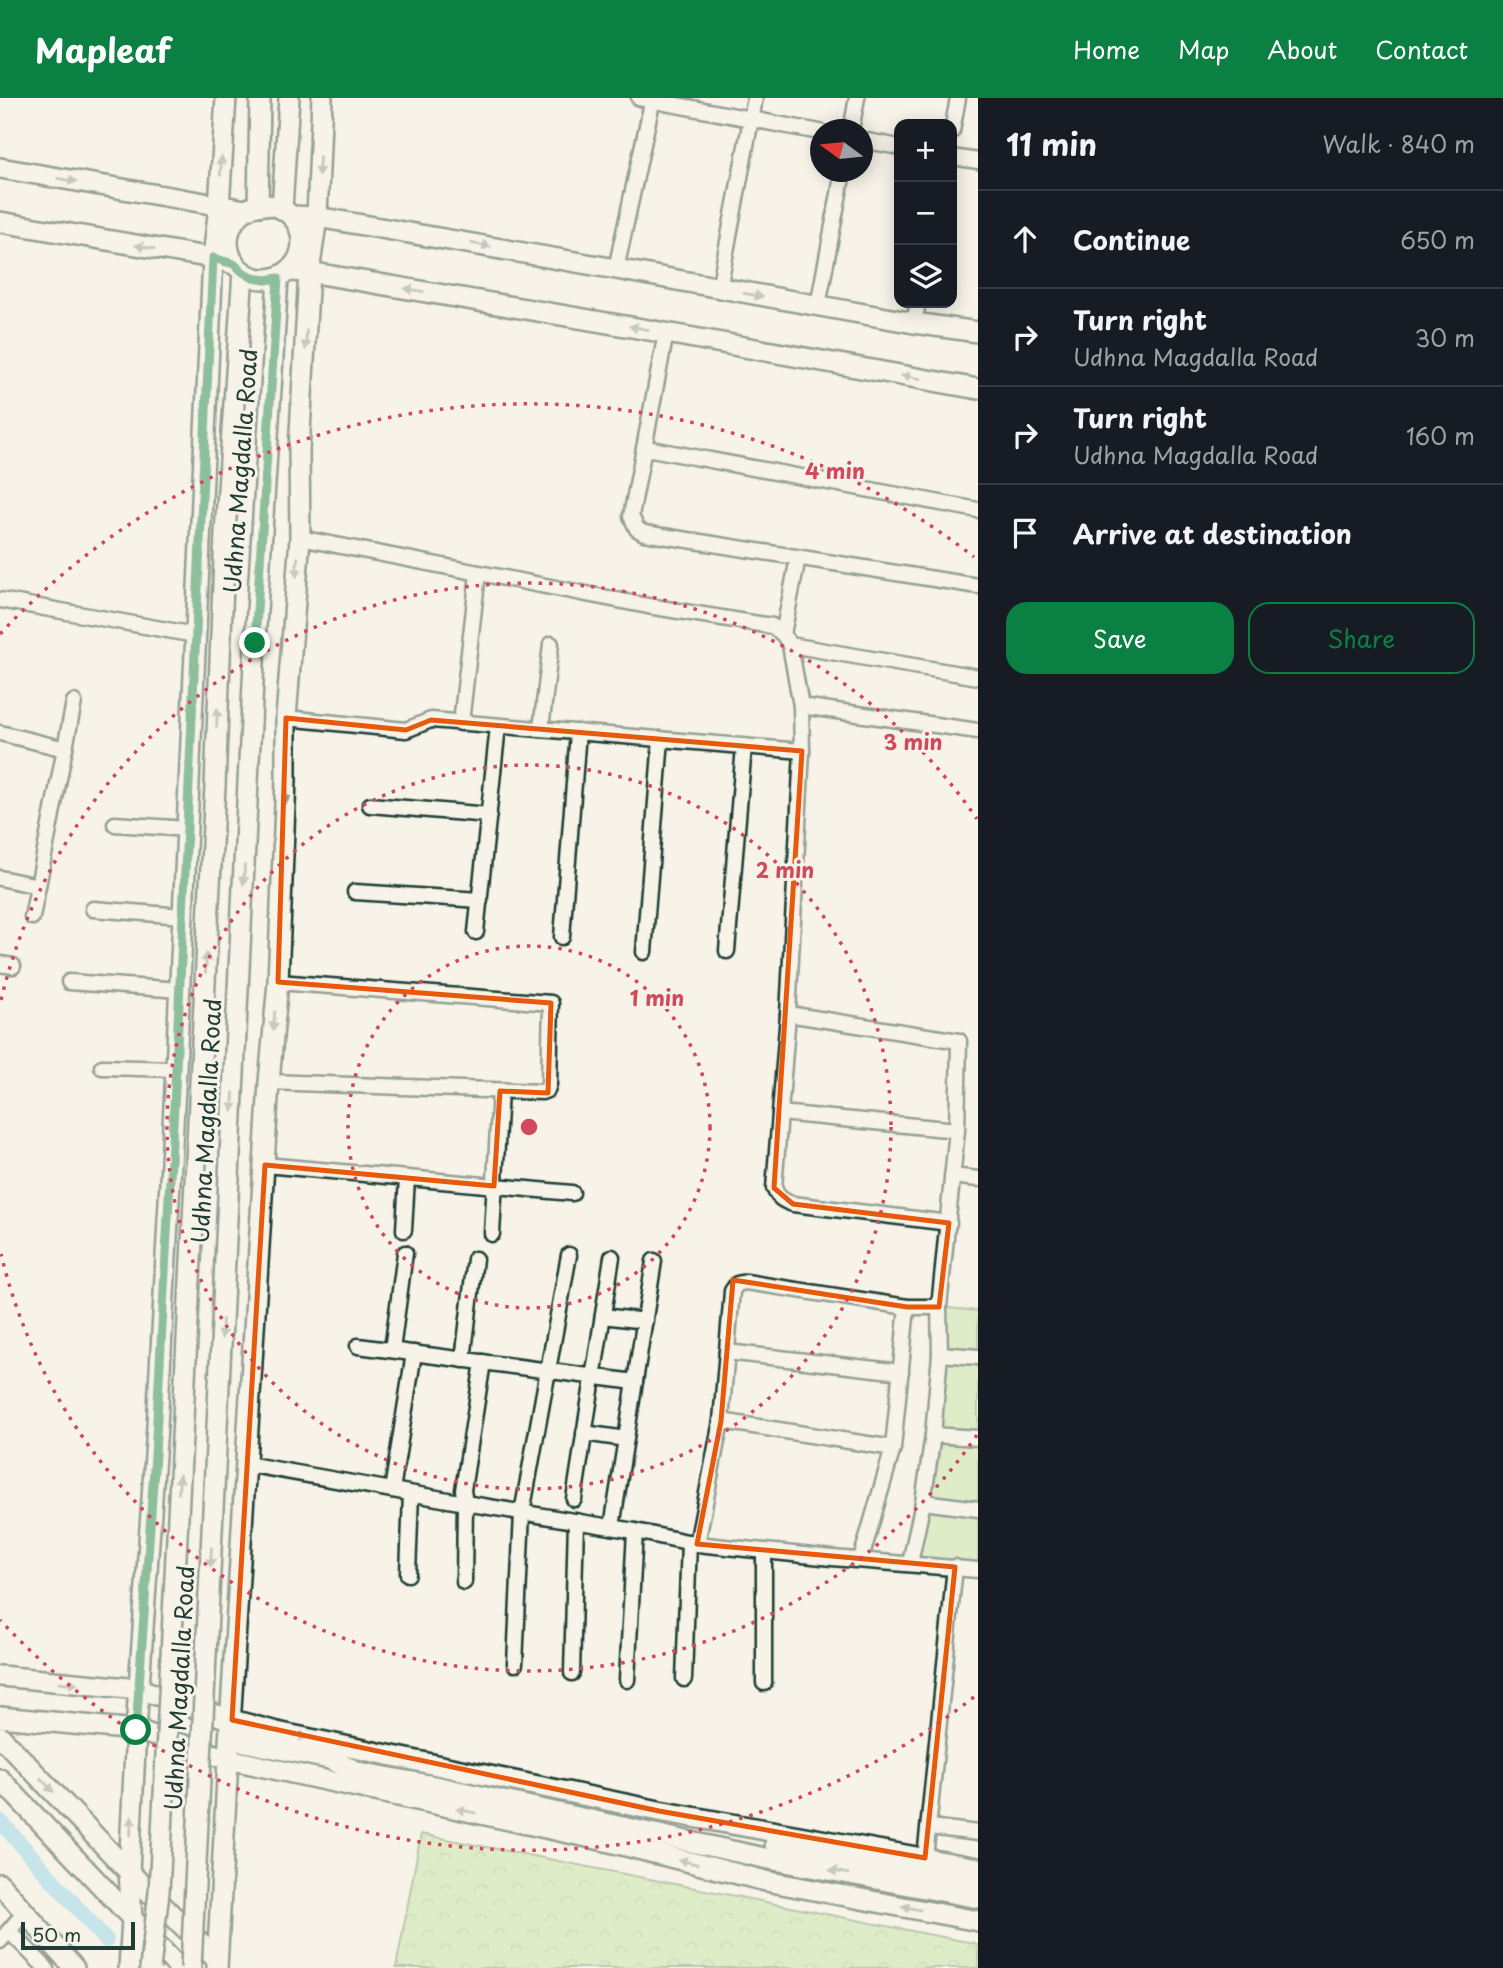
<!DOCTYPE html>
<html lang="en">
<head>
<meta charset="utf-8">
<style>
  :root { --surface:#171b24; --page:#20242c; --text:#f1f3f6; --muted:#9ea1a6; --line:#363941; --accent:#0b8043 }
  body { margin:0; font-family:"Playpen Sans",sans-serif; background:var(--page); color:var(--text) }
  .controls { position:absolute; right:21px; top:21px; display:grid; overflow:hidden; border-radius:14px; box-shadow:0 4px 18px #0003 }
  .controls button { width:63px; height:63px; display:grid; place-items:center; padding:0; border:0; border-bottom:2px solid var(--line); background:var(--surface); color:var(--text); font:35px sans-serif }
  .compass { position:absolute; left:810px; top:21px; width:63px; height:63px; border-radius:50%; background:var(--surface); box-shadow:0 4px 18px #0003; rotate:285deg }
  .scale { position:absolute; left:21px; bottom:18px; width:114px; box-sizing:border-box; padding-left:7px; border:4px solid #1f3d34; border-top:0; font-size:19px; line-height:24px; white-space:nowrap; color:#1f3d34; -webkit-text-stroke:5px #f7f3e8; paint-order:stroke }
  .stop { position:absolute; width:21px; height:21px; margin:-16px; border:5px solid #0b8043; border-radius:50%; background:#fff }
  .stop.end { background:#0b8043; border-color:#fff; box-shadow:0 2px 7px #0008 }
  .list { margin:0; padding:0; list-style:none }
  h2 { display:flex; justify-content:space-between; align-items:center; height:91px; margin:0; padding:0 28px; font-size:30px }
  h2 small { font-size:23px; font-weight:400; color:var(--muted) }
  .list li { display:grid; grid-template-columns:46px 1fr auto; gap:21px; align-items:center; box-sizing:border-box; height:98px; padding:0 28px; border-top:2px solid var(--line) }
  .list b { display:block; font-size:26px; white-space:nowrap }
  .list p { margin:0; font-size:23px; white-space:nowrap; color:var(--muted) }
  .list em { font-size:23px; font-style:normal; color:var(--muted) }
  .actions { display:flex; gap:14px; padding:21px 28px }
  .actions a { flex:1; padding:16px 0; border:2px solid var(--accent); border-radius:21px; text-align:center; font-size:24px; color:var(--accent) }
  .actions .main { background:var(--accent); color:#fff }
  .icon { flex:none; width:38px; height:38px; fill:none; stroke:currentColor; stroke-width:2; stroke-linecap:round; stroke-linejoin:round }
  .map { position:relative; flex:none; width:978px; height:1870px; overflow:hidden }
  header { display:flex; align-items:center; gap:42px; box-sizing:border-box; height:98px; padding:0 35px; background:var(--accent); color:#fff }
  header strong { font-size:33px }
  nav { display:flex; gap:38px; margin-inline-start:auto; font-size:24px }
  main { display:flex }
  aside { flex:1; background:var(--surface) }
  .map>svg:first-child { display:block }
  .forest { fill:url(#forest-crowns); stroke:#6e926a; stroke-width:2 }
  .green { fill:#bee6a1; stroke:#6e926a; stroke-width:2 }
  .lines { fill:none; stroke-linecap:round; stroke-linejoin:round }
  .canal { stroke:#8ad3eb; stroke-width:16 }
  .street-casing { stroke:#1f3d34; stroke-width:19 }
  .secondary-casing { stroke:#1f3d34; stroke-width:24 }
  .street { stroke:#f7f3e8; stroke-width:14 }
  .secondary { stroke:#f7f3e8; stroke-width:19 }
  .secondary-bridge-casing { stroke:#1f3d34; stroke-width:24; stroke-linecap:butt }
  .secondary-bridge { stroke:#f7f3e8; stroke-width:19 }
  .oneway { fill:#8b988e }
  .route { stroke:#0b8043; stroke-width:9 }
  .marked { fill:none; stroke:#e8590c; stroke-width:5; stroke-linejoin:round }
  .ring { fill:none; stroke:#d1495b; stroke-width:3.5; stroke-dasharray:3.5 7 }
  .labels { text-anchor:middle; stroke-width:6; stroke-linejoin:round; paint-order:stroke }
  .street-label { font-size:23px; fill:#1f3d34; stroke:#f7f3e8 }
  .centre { fill:#d1495b; stroke:#f7f3e8; stroke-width:3.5 }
  .ring-label { font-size:21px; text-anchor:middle; font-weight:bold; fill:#d1495b; stroke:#f7f3e8; stroke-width:6; stroke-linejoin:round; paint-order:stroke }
</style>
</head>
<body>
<header>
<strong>Mapleaf</strong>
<nav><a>Home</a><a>Map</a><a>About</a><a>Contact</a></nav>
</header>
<main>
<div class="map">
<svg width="978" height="1870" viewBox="0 0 978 1870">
  <defs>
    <pattern id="forest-crowns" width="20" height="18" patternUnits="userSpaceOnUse" patternTransform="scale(1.75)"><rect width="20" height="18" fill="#bee6a1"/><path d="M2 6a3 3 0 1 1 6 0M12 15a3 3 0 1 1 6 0" fill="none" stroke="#a3c68b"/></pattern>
  </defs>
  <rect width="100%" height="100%" fill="#f7f3e8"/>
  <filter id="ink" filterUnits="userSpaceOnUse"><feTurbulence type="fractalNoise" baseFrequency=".0143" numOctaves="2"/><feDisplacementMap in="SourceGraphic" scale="14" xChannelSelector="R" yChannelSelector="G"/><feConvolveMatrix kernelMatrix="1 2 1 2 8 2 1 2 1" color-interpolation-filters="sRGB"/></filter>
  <g filter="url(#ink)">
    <polygon class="forest" points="421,1736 978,1846 978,1870 396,1870"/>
    <polygon class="green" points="939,1209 978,1213 978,1472 913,1465"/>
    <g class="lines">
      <polyline class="canal" points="0,1723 106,1842"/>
      <g class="street-casing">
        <g id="street">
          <polyline points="639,0 820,34"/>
          <polyline points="851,32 857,0"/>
          <polyline points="952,33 958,0"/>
          <polyline points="862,42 899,49"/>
          <polyline points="952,59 978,63"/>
          <polyline points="616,171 653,0"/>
          <polyline points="719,191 755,0"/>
          <polyline points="818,208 843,74"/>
          <polyline points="914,225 918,205"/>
          <polyline points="666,235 631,418 637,431 644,435 978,488"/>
          <polyline points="646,350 978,412"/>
          <path d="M300,440l348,68 124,20 11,8 7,11 11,61 1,45 -14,263 -14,174c4,10 9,13 19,16l156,19"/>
          <polyline points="0,502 195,537"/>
          <polyline points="783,536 798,460"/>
          <polyline points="790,547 978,579"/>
          <polyline points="801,608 978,633"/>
          <polyline points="286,620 406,632 431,622 802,653"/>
          <polyline points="461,625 478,475"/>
          <polyline points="541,631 551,546"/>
          <polyline points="0,635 65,651"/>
          <polyline points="370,707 489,717"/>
          <polyline points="115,726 187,731"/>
          <polyline points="0,780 38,788"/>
          <polyline points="355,794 480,802"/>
          <polyline points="93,811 183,818"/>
          <polyline points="32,819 74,604"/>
          <polyline points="476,834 498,628"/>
          <polyline points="562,839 578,634"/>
          <polyline points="727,853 744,648"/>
          <polyline points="644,854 661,641"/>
          <polyline points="0,866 13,868"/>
          <polyline points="69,884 180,892"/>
          <polyline points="788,916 959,943 957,1032 939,1209 940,1256 933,1337 923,1404 910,1465"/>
          <polyline points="102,969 176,971"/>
          <polyline points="269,984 542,994 547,992 549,986 551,905 278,884"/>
          <polyline points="780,1015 957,1032"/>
          <polyline points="265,1067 572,1095"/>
          <polyline points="952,1078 978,1081"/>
          <polyline points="404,1132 407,1080"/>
          <polyline points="492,1136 500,993"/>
          <polyline points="603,1218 645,1223"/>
          <polyline points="358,1248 635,1284"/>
          <polyline points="392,1252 405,1155"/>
          <polyline points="727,1254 901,1274"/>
          <polyline points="940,1256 978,1259"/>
          <polyline points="463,1262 475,1161"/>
          <polyline points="721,1323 893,1350"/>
          <polyline points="584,1335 626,1341"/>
          <polyline points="933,1337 978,1340"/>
          <polyline points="246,1366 465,1405 635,1433 697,1446 832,1460 978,1472"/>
          <polyline points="392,1392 414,1255"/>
          <polyline points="574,1401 612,1159"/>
          <polyline points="923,1404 978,1411"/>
          <polyline points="612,1429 654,1163"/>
          <polyline points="697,1446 721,1323 732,1193 737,1186 746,1184 907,1209 939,1209"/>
          <polyline points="764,1453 764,1585"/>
          <polyline points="861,1461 893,1350 907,1209"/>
          <polyline points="408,1476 411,1396"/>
          <polyline points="464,1484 465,1405 463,1392 483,1264"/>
          <polyline points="515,1566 522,1415 569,1157"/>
          <polyline points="572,1575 576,1423"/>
          <polyline points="684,1581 689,1444"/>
          <polyline points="627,1582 635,1433"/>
          <polyline points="929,1729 978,1735"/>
          <polyline points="925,1760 955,1469"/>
          <polyline points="9,1833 46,1870"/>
          <polyline points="0,1843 25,1814"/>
        </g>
      </g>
      <g class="secondary-casing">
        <g id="secondary">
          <polyline points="0,70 246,112"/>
          <circle cx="265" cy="144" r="37"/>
          <polyline points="258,108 260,0"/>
          <polyline points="282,111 289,0"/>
          <polyline points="292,118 317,119 616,171 914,225 978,234"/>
          <polyline points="0,124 213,160 234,166"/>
          <polyline points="288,173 309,174 666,235 978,291"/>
          <polyline points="248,684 255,545 278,180"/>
          <polyline points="215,688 225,435 243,174"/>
          <polyline points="0,1578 139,1591 232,1622 277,1634 659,1713 978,1770"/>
          <polyline points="0,1619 136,1632 228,1661 610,1744 766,1783 978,1823"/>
          <polyline points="0,1638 129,1774 217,1862"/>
          <polyline points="230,1641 329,1661 359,1674 435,1688 769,1761 978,1800"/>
          <polyline points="0,1681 179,1870"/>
          <polyline points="775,1746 978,1784"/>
          <polyline points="0,1786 74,1870"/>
          <polyline points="129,1870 132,1821 129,1774 136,1632 157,1328 176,971 213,160 219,108 226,0"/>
          <polyline points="217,1870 228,1661 269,984 278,884 286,681 286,620 300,440 299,352 309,174 317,119 322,0"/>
        </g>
      </g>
      <use href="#street" class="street"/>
      <use href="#secondary" class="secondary"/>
      <g class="secondary-bridge-casing">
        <g id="secondary-bridge">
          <polyline points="150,1870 159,1794 215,688"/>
          <polyline points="191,1870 248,684"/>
        </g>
      </g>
      <use href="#secondary-bridge" class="secondary-bridge"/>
    </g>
    <defs><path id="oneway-solid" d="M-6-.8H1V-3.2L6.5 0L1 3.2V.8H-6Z" transform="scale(1.75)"/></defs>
    <g class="oneway">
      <use href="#oneway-solid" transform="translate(221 68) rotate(-86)"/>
      <use href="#oneway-solid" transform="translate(319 68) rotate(93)"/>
      <use href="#oneway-solid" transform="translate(67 82) rotate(10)"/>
      <use href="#oneway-solid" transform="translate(481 147) rotate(10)"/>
      <use href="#oneway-solid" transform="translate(145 149) rotate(-170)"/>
      <use href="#oneway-solid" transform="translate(414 192) rotate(-170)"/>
      <use href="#oneway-solid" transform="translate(753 197) rotate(10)"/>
      <use href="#oneway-solid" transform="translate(639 230) rotate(-170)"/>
      <use href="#oneway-solid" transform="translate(306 242) rotate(93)"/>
      <use href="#oneway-solid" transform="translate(911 279) rotate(-170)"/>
      <use href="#oneway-solid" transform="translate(297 469) rotate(94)"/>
      <use href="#oneway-solid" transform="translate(217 620) rotate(-88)"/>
      <use href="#oneway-solid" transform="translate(286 696) rotate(92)"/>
      <use href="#oneway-solid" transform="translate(244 777) rotate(93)"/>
      <use href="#oneway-solid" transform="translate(206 865) rotate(-87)"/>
      <use href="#oneway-solid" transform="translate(274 923) rotate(95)"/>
      <use href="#oneway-solid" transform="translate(233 1004) rotate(93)"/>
      <use href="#oneway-solid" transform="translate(222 1231) rotate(93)"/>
      <use href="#oneway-solid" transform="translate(179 1386) rotate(-87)"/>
      <use href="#oneway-solid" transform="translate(211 1459) rotate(93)"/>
      <use href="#oneway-solid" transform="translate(68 1585) rotate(5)"/>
      <use href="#oneway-solid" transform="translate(298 1638) rotate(12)"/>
      <use href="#oneway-solid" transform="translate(47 1687) rotate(47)"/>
      <use href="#oneway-solid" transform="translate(466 1713) rotate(-168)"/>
      <use href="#oneway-solid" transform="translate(131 1728) rotate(-87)"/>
      <use href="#oneway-solid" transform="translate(688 1764) rotate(-166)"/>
      <use href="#oneway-solid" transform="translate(839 1774) rotate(-169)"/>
      <use href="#oneway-solid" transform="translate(911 1810) rotate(-169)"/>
    </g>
  </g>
  <g class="lines" filter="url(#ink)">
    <polyline class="route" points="136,1632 155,1357 176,971 213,160 234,166 243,174 253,180 266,182 278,180 255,545"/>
  </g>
  <path d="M0 0H978V1870H0ZM286,620l120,12 25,-10 371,31 -28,437 19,16 156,19 -10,84h-32l-174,-27 -12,141 -24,123 258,23 -30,291 -266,-47 -427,-91 33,-555 229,21 6,-95 48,2 3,-90 -273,-21z" fill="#f7f3e8" fill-opacity=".55" fill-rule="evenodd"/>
  <path class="marked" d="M286,620l120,12 25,-10 371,31 -28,437 19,16 156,19 -10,84h-32l-174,-27 -12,141 -24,123 258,23 -30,291 -266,-47 -427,-91 33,-555 229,21 6,-95 48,2 3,-90 -273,-21z"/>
  <g class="ring">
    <circle cx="529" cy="1029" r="181"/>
    <circle cx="529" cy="1029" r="362"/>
    <path d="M977 1337A543 543 0 0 1 1 1156M1 902A543 543 0 0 1 977 721"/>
    <path d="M974 1599A723 723 0 0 1 0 1522M0 536A723 723 0 0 1 974 459"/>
  </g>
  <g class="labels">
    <g class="street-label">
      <text transform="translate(241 373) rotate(-86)" y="8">Udhna Magdalla Road</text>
      <text transform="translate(207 1023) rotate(-87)" y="8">Udhna Magdalla Road</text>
      <text transform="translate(180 1590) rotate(-87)" y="8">Udhna Magdalla Road</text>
    </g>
  </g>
  <circle cx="529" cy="1029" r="10" class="centre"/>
  <g class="ring-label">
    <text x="835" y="381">4 min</text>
    <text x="913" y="652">3 min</text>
    <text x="785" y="780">2 min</text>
    <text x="657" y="908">1 min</text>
  </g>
</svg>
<div class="controls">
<button>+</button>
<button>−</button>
<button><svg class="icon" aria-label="layers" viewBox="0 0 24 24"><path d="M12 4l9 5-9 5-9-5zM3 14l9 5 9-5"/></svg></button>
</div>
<svg class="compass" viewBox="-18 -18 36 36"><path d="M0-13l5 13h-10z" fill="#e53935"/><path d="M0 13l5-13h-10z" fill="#9ea1a6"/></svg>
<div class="scale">50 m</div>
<div class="stop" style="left:136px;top:1632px"></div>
<div class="stop end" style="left:255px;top:545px"></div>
</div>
<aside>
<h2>11 min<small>Walk · 840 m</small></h2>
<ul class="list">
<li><svg class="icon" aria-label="ahead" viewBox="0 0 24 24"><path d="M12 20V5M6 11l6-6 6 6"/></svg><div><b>Continue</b></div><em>650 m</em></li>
<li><svg class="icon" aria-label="right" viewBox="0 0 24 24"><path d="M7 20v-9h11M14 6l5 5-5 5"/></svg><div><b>Turn right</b><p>Udhna Magdalla Road</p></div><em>30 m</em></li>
<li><svg class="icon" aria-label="right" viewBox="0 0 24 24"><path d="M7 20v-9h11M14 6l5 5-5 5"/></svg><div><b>Turn right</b><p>Udhna Magdalla Road</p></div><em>160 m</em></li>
<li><svg class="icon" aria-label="arrive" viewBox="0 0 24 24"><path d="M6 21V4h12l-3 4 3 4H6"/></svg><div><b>Arrive at destination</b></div></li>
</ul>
<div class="actions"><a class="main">Save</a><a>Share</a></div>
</aside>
</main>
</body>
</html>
